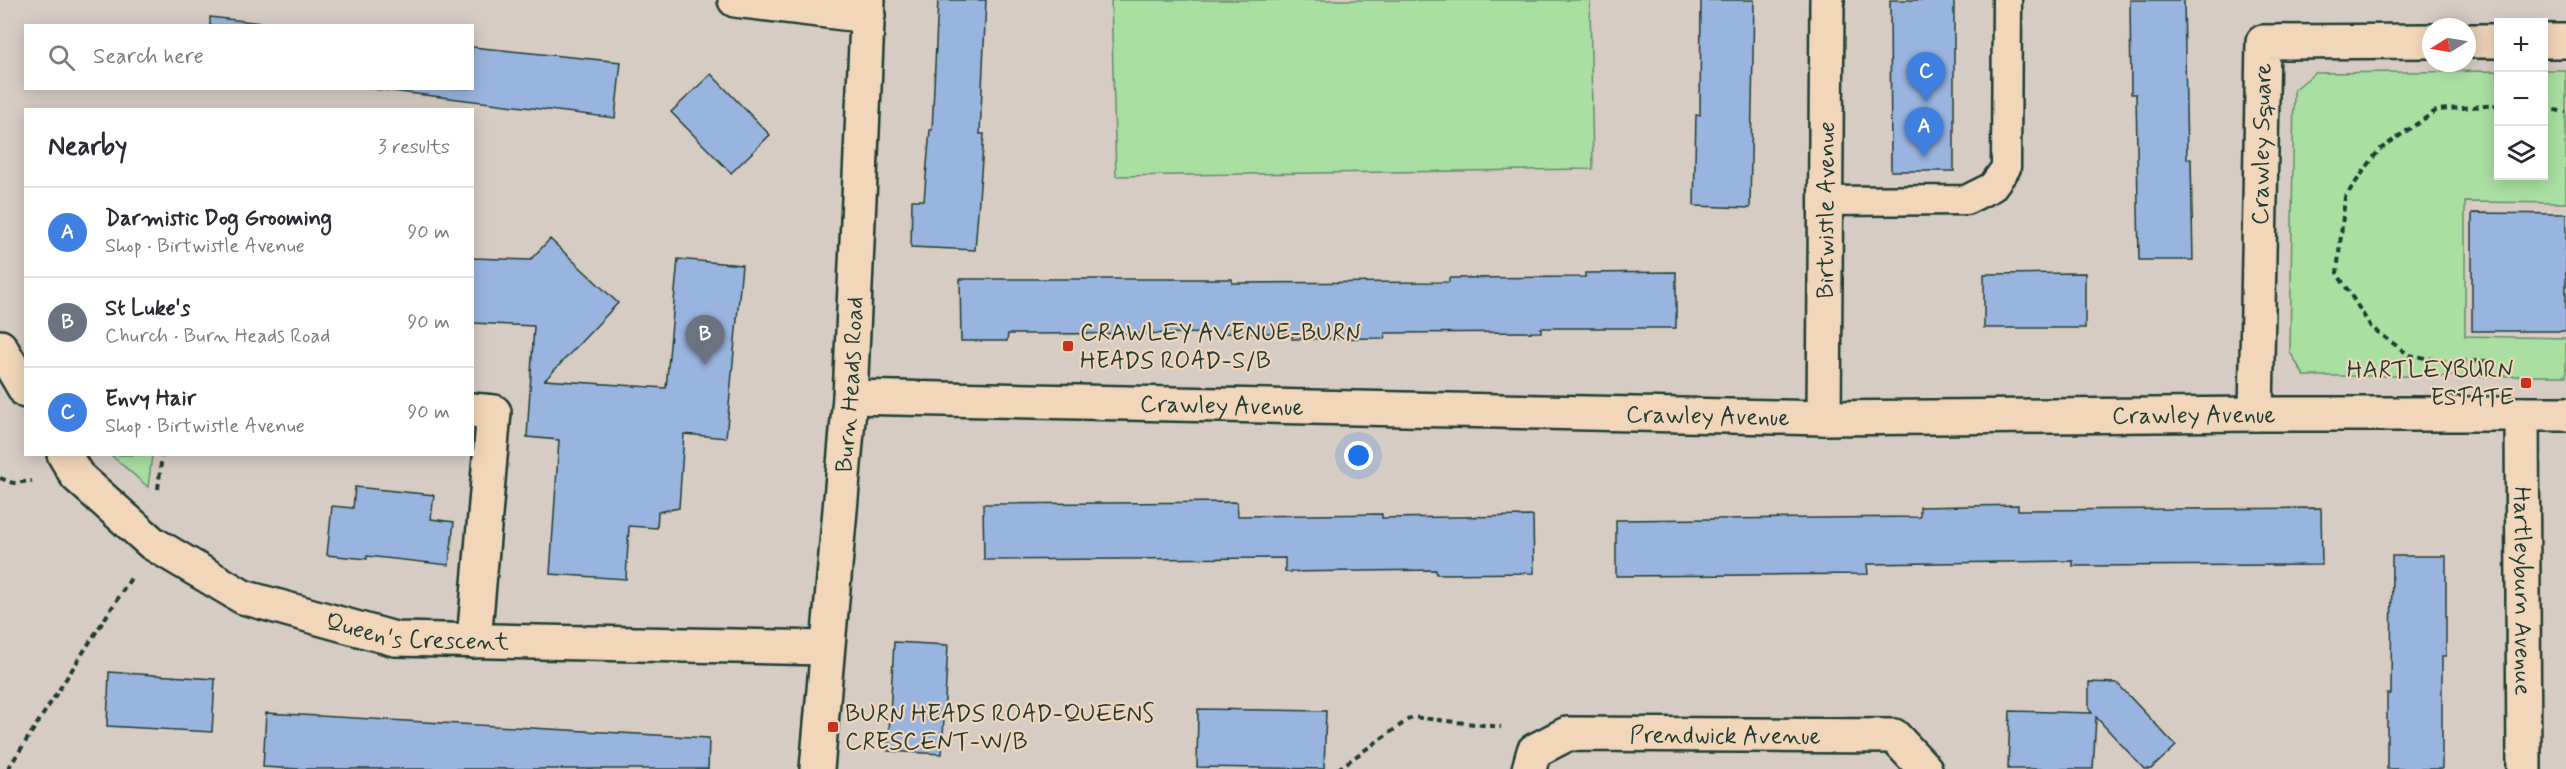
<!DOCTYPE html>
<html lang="en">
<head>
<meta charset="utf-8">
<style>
  :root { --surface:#fff; --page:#f7f7f7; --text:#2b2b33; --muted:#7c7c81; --line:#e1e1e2; --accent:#b45309 }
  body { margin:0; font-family:Mynerve,sans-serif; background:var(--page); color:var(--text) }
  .controls { position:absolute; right:18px; top:18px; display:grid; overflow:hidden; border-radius:0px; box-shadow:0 3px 15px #0003 }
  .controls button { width:54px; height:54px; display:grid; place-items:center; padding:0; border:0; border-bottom:2px solid var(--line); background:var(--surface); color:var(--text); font:30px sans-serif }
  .compass { position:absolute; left:2422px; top:18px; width:54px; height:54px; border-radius:50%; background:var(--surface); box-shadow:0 3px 15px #0003; rotate:259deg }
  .you { position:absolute; left:1359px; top:456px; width:21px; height:21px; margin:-15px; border:4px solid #fff; border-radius:50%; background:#1a73e8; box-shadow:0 0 0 9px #1a73e833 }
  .badge { display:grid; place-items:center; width:39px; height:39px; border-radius:50%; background:var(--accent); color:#fff; font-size:20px; font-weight:700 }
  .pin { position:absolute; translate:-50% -50px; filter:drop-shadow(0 2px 3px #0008) }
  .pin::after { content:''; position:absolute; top:32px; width:21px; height:18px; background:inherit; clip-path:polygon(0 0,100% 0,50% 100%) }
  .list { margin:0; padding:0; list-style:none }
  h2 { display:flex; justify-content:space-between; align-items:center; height:78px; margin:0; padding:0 24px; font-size:26px }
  h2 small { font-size:20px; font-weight:400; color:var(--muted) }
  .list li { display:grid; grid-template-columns:39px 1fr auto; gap:18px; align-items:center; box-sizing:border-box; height:90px; padding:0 24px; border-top:2px solid var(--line) }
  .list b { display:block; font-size:22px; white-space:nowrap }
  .list p { margin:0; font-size:20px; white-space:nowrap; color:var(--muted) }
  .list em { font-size:20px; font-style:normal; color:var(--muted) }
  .icon { flex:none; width:33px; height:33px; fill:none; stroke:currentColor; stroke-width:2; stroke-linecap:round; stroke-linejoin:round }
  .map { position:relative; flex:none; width:2566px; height:769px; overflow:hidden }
  .search { position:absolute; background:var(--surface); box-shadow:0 3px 15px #0003; left:24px; top:24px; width:450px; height:66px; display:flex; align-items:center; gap:15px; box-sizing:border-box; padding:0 21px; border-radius:0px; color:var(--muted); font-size:22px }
  .panel { position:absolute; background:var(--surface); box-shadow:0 3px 15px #0003; left:24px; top:108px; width:450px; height:348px; border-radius:0px }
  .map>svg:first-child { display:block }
  .green { fill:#aadfa2; stroke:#648e6b; stroke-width:1.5 }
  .building { fill:#99b4df; stroke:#1f3d34; stroke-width:1.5 }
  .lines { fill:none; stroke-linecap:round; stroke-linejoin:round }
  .service-casing { stroke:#1f3d34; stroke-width:33 }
  .minor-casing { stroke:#1f3d34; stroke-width:38 }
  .path { stroke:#1f3d34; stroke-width:4; stroke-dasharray:6 4.5; stroke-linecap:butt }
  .service { stroke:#f2d6b9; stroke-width:28 }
  .minor { stroke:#f2d6b9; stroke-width:33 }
  .poi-dot { fill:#c8321e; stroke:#f2d6b9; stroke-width:2 }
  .labels { text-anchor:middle; stroke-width:4.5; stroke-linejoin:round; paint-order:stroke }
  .street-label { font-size:24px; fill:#1f3d34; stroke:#f2d6b9 }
  .poi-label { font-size:24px; fill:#1f3d34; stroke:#f2d6b9; text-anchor:start }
</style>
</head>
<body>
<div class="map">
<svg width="2566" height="769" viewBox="0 0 2566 769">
  <rect width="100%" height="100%" fill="#d7ccc4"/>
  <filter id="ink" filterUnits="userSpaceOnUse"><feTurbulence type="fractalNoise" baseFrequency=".0167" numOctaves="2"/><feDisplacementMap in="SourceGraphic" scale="12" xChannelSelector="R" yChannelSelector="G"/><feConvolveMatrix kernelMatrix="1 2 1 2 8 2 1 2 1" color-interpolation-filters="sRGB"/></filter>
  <g filter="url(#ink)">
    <g class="green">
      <polygon points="1111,0 1590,0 1593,169 1116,176"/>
      <polygon points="2544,70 2566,70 2566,203 2465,202 2465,336 2566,338 2566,376 2304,376 2290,352 2294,90 2315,73 2498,71 2498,176 2544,176"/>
      <polygon points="110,455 152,455 148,487 112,456"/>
    </g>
    <g class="building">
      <polygon points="938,0 986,0 980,134 984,134 975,250 911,247 912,200 924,200 930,130 932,130"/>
      <polygon points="1701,0 1754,0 1750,208 1694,206 1696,115 1700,115"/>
      <polygon points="1890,0 1954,0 1954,171 1891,171"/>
      <polygon points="2130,0 2184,0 2187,159 2191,159 2193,260 2139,260 2136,94 2131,94"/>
      <polygon points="210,17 261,23 295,26 210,26"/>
      <polygon points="472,47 621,62 615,118 367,88 472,88"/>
      <polygon points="711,74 770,135 731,173 671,112"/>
      <polygon points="2472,213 2566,214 2566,331 2472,331"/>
      <polygon points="550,239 618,303 545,380 666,388 678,259 742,265 726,438 684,434 679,508 658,512 657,528 629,526 626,579 550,574 559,440 527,437 534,326 472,323 472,258 530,260"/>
      <polygon points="1676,272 1676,328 1541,328 1541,332 1385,333 1385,338 1292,339 1292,333 1008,334 1007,341 961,341 960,279 1232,279 1232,283 1449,282 1449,278 1585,277 1585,273"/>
      <polygon points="2085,273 2085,328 1984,328 1984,274"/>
      <polygon points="355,487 434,495 431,519 454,522 449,565 367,556 367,559 327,555 332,506 353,508"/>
      <polygon points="1237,502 1238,516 1382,514 1382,518 1533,516 1534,573 1436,574 1436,570 1285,572 1285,558 984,560 983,504"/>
      <polygon points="2018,505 2018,510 2321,508 2322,565 2073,566 2073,561 1867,564 1868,574 1616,576 1616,520 1920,517 1920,507"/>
      <polygon points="2392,556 2446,556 2446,656 2442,656 2442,769 2387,769 2387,694 2391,694"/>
      <polygon points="894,642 948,645 942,754 888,751"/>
      <polygon points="109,672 215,679 212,732 107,726"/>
      <polygon points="2089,682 2117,683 2176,746 2151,769 2144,769 2096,717 2093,769 2008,769 2010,711 2092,713 2089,709"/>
      <polygon points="1198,709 1326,711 1324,769 1197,767"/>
      <polygon points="266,713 709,738 708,769 300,769 263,767"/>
    </g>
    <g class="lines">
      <g class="service-casing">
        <polyline id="service" points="1826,201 1966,200 1992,187 2006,168 2007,0"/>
      </g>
      <g class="minor-casing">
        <g id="minor">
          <polyline points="735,0 868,16"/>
          <polyline points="2467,41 2498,41"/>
          <polyline points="2544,41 2566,41"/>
          <polyline points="0,347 26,391"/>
          <path id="s1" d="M850,397l974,21 432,-4h310"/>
          <polyline points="472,410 494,412 474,641"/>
          <path id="s2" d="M2256,414l7,-372 168,-1"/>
          <path id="s3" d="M2522,414l2,355"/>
          <path id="s4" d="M1824,418l3,-418"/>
          <path id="s5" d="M64,454l13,22 75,67 91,54 152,42 432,9"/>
          <path id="s6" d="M817,769l33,-372 18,-397"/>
          <path id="s7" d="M1529,769l5,-18 33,-17 327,2 31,33"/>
        </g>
      </g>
      <g class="path">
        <polyline points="2544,108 2566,112"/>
        <polyline points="2488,370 2489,361 2449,362 2409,355 2371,327 2337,273 2345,197 2379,150 2437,110 2498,105"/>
        <polyline points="0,478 13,483 32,481"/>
        <polyline points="158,489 162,454"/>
        <polyline points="8,769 131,578"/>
        <polyline points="1338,769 1412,717 1501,727"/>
      </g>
      <use href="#service" class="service"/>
      <use href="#minor" class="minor"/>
    </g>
  </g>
  <g class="poi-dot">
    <rect x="1062" y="340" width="12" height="12" rx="3"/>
    <rect x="2520" y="377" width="12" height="12" rx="3"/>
    <rect x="827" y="721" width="12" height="12" rx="3"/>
  </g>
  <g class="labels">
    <g class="street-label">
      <text dy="8" stroke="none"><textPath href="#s2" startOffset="270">Crawley Square</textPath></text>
      <text dy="8" stroke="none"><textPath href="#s4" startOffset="208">Birtwistle Avenue</textPath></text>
      <text dy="8" stroke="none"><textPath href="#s6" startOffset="386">Burn Heads Road</textPath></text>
      <text dy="8" stroke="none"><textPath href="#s1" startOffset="372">Crawley Avenue</textPath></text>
      <text dy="8" stroke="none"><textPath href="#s1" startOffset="1344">Crawley Avenue</textPath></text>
      <text dy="8" stroke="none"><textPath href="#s1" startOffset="858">Crawley Avenue</textPath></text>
      <text dy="8" stroke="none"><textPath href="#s3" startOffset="177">Hartleyburn Avenue</textPath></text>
      <text dy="8" stroke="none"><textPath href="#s5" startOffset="411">Queen's Crescent</textPath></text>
      <text dy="8" stroke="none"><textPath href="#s7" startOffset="214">Prendwick Avenue</textPath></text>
    </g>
    <g class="poi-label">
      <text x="1080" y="340">CRAWLEY AVENUE-BURN<tspan x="1080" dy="28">HEADS ROAD-S/B</tspan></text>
      <text x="2514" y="377" text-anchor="end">HARTLEYBURN<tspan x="2514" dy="28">ESTATE</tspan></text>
      <text x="845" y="721">BURN HEADS ROAD-QUEENS<tspan x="845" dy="28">CRESCENT-W/B</tspan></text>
    </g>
  </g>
</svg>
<div class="controls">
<button>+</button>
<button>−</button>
<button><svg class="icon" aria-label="layers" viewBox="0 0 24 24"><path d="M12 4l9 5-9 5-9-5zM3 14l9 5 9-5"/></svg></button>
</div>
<svg class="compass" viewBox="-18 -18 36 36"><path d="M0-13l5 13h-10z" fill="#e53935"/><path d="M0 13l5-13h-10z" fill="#7c7c81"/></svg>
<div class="you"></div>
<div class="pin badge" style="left:1924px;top:157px;background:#3f7fe0">A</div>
<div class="pin badge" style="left:705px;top:365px;background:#6b7280">B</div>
<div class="pin badge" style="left:1926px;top:102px;background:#3f7fe0">C</div>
<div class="search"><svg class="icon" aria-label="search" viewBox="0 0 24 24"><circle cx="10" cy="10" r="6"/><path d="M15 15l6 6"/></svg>Search here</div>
<section class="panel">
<h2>Nearby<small>3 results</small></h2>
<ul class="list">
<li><span class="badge" style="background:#3f7fe0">A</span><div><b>Darmistic Dog Grooming</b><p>Shop · Birtwistle Avenue</p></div><em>90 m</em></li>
<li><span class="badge" style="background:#6b7280">B</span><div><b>St Luke's</b><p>Church · Burn Heads Road</p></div><em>90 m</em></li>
<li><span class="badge" style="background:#3f7fe0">C</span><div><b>Envy Hair</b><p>Shop · Birtwistle Avenue</p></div><em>90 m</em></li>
</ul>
</section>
</div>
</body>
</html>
